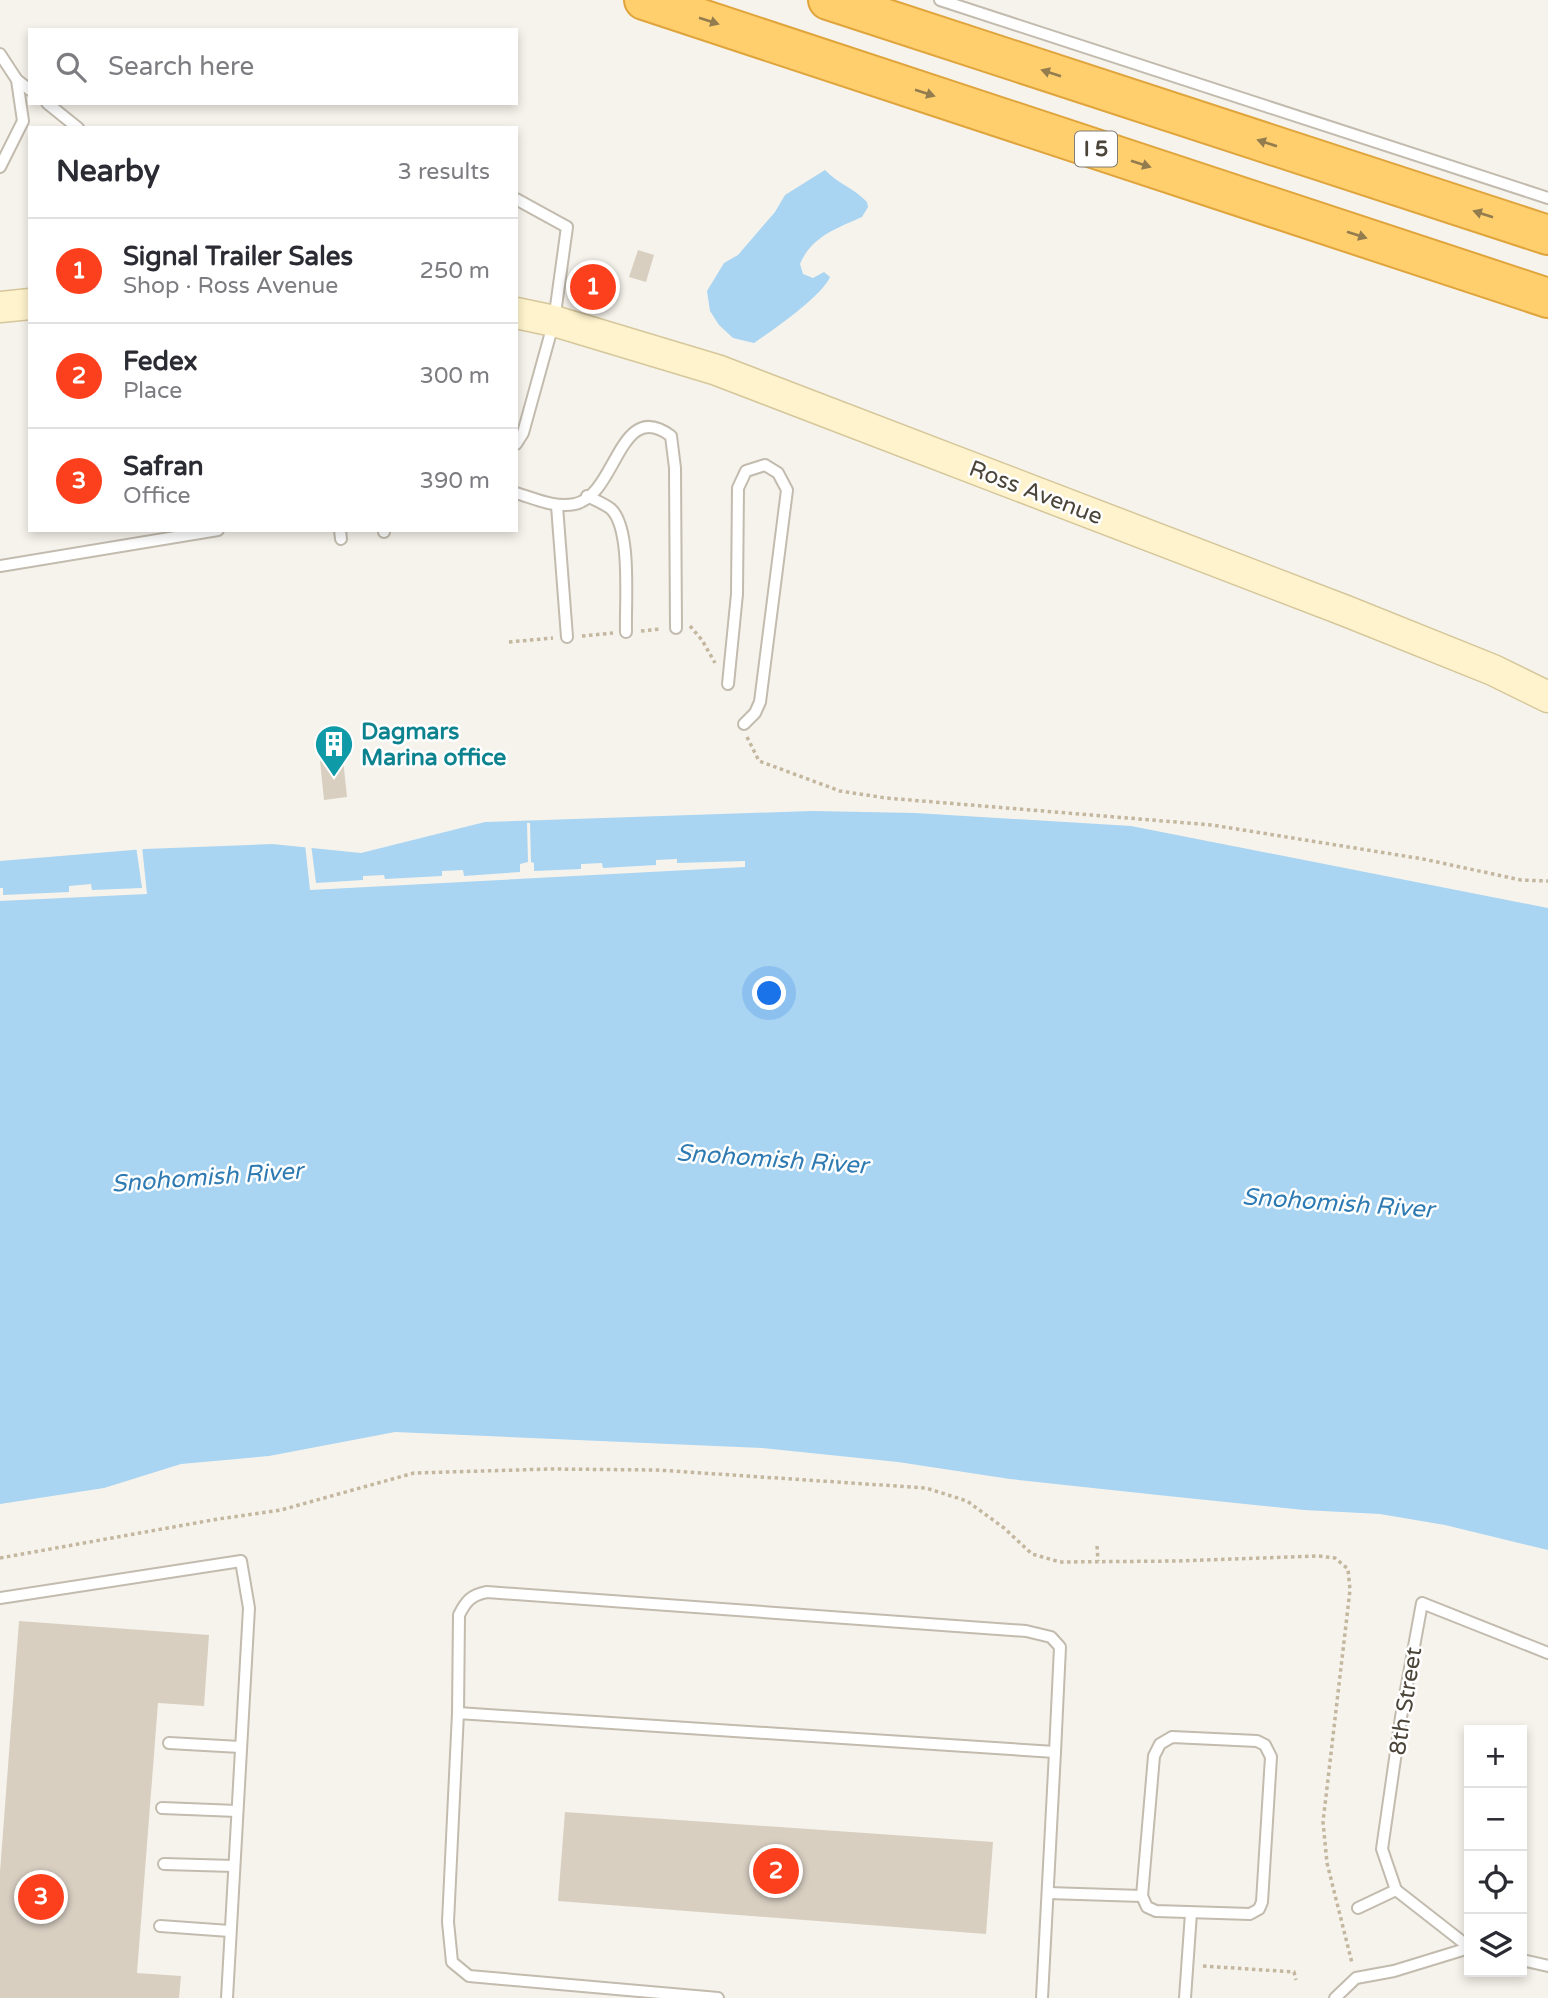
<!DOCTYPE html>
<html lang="en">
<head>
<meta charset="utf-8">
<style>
  :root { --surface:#fff; --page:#f2f2f3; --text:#2b2b33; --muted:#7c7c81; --line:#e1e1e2; --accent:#fc3f1d }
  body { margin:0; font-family:"Varela Round",sans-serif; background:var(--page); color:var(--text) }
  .controls { position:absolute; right:21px; bottom:21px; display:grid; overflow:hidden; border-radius:0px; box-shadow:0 4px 10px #0003 }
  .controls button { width:63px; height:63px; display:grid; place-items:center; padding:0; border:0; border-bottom:2px solid var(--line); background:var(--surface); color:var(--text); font:35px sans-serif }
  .you { position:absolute; left:770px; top:994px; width:24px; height:24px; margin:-18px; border:5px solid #fff; border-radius:50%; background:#1a73e8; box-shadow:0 0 0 10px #1a73e833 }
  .badge { display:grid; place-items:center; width:46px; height:46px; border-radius:50%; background:var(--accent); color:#fff; font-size:23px; font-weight:700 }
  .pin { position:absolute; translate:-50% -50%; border:4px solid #fff; box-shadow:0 2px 7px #0006 }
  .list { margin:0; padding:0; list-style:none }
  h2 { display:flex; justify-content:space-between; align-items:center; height:91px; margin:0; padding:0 28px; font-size:30px }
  h2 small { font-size:23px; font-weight:400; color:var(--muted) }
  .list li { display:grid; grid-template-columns:46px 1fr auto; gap:21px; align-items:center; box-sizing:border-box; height:105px; padding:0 28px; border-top:2px solid var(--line) }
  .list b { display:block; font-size:26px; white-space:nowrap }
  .list p { margin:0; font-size:23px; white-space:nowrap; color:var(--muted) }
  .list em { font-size:23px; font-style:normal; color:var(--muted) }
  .icon { flex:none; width:38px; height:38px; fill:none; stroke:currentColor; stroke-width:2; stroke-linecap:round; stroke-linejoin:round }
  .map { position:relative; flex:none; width:1548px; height:1998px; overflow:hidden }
  .search { position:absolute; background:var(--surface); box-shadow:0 4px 10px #0003; left:28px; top:28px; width:490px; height:77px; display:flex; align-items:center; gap:18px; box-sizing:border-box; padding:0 24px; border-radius:0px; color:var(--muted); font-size:26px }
  .panel { position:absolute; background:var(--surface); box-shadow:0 4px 10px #0003; left:28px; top:126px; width:490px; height:406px; border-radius:0px }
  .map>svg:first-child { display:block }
  .water { fill:#a9d4f2 }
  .pier { fill:#f6f3ec }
  .building { fill:#d8cfc1 }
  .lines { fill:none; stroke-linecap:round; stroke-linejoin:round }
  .lane-casing { stroke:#c2bbae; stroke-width:14 }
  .secondary-casing { stroke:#d6c79b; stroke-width:33 }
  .highway-casing { stroke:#e0a43c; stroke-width:42 }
  .path { stroke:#c4b79f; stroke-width:3.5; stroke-dasharray:3.5 3.5; stroke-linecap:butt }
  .lane { stroke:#fff; stroke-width:10 }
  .secondary { stroke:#fff3cd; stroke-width:30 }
  .highway { stroke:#ffcf6e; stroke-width:38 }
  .oneway { fill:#937c4e }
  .labels { text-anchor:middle; stroke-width:5; stroke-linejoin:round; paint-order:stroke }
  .shield { fill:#fff; stroke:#817c74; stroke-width:2 }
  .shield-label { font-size:21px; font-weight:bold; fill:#4b4439 }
  .street-label { font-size:23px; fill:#4b4439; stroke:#fff }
  .culture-label { font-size:23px; font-weight:bold; fill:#0d838f; stroke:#fff; text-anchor:start }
  .water-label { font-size:24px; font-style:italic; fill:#2e7ab2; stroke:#fff }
</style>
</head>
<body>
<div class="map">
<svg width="1548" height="1998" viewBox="0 0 1548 1998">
  <rect width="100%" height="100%" fill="#f6f3ec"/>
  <g class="water">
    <path d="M825,170c12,13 30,19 42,32l1,5 -6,10c-25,11 -51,20 -62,47l3,10 10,4 11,-6 6,5c-9,20 -57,53 -76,66l-21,-5 -14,-13 -9,-14 -3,-20 17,-28 14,-8 37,-43 10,-17z"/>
    <polygon points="812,811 915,813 1131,826 1548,908 1548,1550 1445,1525 1380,1514 1304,1510 1158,1495 1010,1479 898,1462 762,1448 395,1432 269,1456 181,1464 104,1488 0,1504 0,861 145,849 272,844 361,853 485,822"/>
  </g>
  <g class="pier">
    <polygon points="527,823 530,823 531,862 534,863 534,871 581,869 581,864 602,863 603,868 656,865 656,860 677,859 677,863 745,861 745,867 310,890 305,844 311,844 316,883 363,880 363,876 384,875 385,879 442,876 442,871 463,870 464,876 520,872 520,864 528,862"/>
    <polygon points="136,846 142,846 147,894 0,901 0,888 3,888 3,895 69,892 69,886 91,884 92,890 142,888"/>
  </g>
  <g class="building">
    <polygon points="638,250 654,255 646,282 629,277"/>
    <polygon points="343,759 347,797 324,800 320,761"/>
    <polygon points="19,1621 209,1635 204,1706 158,1703 137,1973 181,1976 179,1998 0,1998 0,1872"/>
    <polygon points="565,1812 993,1842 986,1934 558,1901"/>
  </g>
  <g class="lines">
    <g class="lane-casing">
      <g id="lane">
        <polyline points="940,0 1548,198"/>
        <polyline points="0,54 17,80 23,121 0,167"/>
        <polyline points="17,80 30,90"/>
        <polyline points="47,103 78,128"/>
        <polyline points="516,199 567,227 554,321 523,433 516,444"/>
        <path d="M516,493c20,6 38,15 59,11 42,-9 44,-107 96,-68l4,32 1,160"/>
        <path d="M587,496c8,4 18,8 24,13 21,20 14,95 15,123"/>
        <polyline points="557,506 567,637"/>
        <polyline points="340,530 341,539"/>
        <polyline points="384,530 384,532"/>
        <polyline points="0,566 218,530"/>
        <polyline points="728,684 737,594 738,488 746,471 765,465 778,473 787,490 760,702 755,713 744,724"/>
        <polyline points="0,1598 241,1561 249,1608 227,1998"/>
        <path d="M458,1713l1,-98c7,-14 12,-20 28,-23l539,39 25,6 9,10 -5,105"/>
        <polygon points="1172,1737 1257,1741 1265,1745 1271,1757 1262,1902 1259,1909 1250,1914 1156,1911 1147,1907 1142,1896 1154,1756 1160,1744"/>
        <polyline points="169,1743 240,1747"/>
        <polyline points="162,1808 237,1811"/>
        <polyline points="164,1864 234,1866"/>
        <polyline points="1396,1890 1469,1947"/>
        <polyline points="1048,1893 1142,1896"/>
        <polyline points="1358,1908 1396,1890 1382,1849 1401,1717 1422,1603 1548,1653"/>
        <polyline points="160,1926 230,1931"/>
        <polyline points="1522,1960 1548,1966"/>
        <polyline points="718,1998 469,1976 452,1962 448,1922 458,1713 1055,1752 1042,1998"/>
        <polyline points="1185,1998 1191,1913"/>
        <polyline points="1335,1998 1356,1978 1394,1971 1469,1948"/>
      </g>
    </g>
    <g class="secondary-casing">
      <g id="secondary">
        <polyline points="0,307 30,304"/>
        <polyline points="516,313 554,321 717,370 1346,611 1493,670 1548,697"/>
      </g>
    </g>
    <g class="highway-casing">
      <g id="highway">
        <polyline points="644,0 1548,298"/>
        <polyline points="828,0 1548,235"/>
      </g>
    </g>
    <g class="path">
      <polyline points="690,626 702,640 715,663"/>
      <polyline points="641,631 661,629"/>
      <polyline points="582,636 613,633"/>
      <polyline points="509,642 553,638"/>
      <polyline points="747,737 759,761 840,791 886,798 1212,825 1423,859 1521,880 1548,881"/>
      <polyline points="1097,1546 1098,1561"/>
      <polyline points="0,1558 218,1519 281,1510 414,1473 551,1469 657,1470 926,1488 967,1501 1004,1528 1032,1554 1060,1562 1178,1561 1318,1556 1335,1558 1348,1569 1350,1590 1323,1822 1327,1863 1352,1963"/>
      <polyline points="1203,1966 1294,1972 1296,1980"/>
    </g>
    <use href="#lane" class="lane"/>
    <use href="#secondary" class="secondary"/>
    <use href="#highway" class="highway"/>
  </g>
  <defs><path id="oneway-solid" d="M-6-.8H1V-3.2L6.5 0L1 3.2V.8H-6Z" transform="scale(1.75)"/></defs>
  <g class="oneway">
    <use href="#oneway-solid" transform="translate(709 21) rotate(18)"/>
    <use href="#oneway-solid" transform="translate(1051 73) rotate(-162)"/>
    <use href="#oneway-solid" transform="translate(925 93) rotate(18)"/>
    <use href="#oneway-solid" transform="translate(1267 143) rotate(-162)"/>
    <use href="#oneway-solid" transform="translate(1141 164) rotate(18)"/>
    <use href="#oneway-solid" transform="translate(1483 214) rotate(-162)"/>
    <use href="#oneway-solid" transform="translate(1357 235) rotate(18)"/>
  </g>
  <defs>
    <g id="building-pin" transform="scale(2.0125)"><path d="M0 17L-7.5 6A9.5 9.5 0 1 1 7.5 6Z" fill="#0f9aa8" stroke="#fff"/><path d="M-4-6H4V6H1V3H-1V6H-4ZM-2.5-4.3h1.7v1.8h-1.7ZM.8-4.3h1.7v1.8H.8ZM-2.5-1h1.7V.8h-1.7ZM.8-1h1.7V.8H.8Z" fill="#fff"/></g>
  </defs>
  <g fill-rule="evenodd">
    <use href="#building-pin" x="334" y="744"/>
  </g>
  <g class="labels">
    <rect class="shield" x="1075" y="131.5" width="42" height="35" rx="5"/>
    <g class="shield-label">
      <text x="1096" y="156">I 5</text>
    </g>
    <g class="street-label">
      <text transform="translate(1036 492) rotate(21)" y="8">Ross Avenue</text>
      <text transform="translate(1405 1701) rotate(-81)" y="8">8th Street</text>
    </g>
    <g class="culture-label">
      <text x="361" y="739">Dagmars<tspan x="361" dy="26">Marina office</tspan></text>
    </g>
    <g class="water-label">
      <text transform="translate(772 1159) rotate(4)" y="8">Snohomish River</text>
      <text transform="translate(207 1177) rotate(-4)" y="8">Snohomish River</text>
      <text transform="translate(1338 1203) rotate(4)" y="8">Snohomish River</text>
    </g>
  </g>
</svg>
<div class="controls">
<button>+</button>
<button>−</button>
<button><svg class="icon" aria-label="locate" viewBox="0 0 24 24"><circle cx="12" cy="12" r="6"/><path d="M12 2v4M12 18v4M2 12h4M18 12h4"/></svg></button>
<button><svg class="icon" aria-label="layers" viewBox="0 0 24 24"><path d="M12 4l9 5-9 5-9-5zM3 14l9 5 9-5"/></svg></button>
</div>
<div class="you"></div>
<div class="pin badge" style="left:593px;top:287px">1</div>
<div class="pin badge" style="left:776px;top:1871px">2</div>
<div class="pin badge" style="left:41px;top:1897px">3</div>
<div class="search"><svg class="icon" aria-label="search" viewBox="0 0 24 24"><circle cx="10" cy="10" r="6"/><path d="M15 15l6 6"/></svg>Search here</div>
<section class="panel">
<h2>Nearby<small>3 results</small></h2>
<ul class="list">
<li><span class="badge">1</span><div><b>Signal Trailer Sales</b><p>Shop · Ross Avenue</p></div><em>250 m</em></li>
<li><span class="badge">2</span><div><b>Fedex</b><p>Place</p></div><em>300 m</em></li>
<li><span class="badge">3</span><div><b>Safran</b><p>Office</p></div><em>390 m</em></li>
</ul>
</section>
</div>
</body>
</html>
